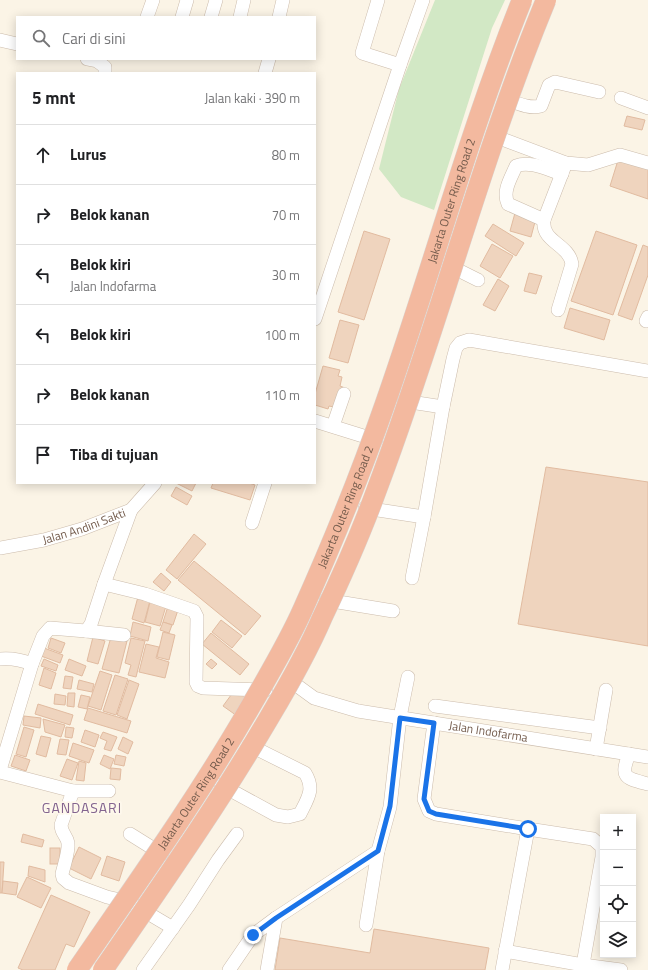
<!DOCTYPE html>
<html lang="id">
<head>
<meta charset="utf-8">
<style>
  :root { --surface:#fff; --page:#f2f2f2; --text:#202124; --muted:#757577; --line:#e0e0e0 }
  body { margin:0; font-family:"Titillium Web",sans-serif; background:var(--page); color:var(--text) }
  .controls { position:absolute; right:12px; bottom:12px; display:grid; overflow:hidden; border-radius:0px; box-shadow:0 2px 10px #0003 }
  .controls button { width:36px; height:36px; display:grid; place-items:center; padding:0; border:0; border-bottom:1px solid var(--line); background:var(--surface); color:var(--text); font:20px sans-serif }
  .stop { position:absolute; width:12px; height:12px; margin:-9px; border:3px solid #1a73e8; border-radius:50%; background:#fff }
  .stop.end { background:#1a73e8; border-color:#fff; box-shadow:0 1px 4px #0008 }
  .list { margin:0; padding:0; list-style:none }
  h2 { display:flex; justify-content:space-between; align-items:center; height:52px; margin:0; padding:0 16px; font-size:17px }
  h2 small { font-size:13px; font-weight:400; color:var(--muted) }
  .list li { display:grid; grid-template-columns:26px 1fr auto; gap:12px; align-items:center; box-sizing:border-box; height:60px; padding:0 16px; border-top:1px solid var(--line) }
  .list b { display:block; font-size:15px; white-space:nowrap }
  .list p { margin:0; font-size:13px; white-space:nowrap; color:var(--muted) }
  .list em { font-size:13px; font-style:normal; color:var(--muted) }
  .icon { flex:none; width:22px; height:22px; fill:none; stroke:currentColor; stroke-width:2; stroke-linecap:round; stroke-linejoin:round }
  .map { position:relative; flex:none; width:648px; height:970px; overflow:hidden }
  .search { position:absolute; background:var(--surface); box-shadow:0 2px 10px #0003; left:16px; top:16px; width:300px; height:44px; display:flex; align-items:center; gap:10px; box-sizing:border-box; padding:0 14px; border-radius:0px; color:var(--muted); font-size:15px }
  .panel { position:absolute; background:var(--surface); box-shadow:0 2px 10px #0003; left:16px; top:72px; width:300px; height:412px; border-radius:0px }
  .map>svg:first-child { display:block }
  .green { fill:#d2e8c5 }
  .building { fill:#efd4be; stroke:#e1bba0 }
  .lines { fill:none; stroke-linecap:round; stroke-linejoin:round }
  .minor-casing { stroke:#ccbcac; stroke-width:14 }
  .minor { stroke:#fff; stroke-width:13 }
  .highway-bridge-casing { stroke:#dbd4d0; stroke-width:21; stroke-linecap:butt }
  .highway-bridge { stroke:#f3b99f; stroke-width:20 }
  .route { stroke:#1a73e8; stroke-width:5 }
  .labels { text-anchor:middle; stroke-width:3.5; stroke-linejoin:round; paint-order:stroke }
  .street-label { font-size:12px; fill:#735b4c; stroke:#fef8ec }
  .quarter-label { font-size:14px; letter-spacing:1px; fill:#83648f; stroke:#fef8ec }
</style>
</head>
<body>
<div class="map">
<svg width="648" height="970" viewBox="0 0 648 970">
  <rect width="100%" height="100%" fill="#fbf4e6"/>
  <polygon class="green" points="435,0 505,0 492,28 434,210 401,197 379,169 399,89"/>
  <g class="building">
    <polygon points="627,116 645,120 642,130 624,126"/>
    <polygon points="619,157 648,166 648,199 610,186"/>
    <polygon points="515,213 536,218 531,237 510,231"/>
    <polygon points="493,224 524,243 516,256 485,236"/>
    <polygon points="364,231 390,239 364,320 338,312"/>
    <polygon points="596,231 637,245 613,315 571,301"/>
    <polygon points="492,244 513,256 500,278 480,266"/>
    <polygon points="643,245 648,247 648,275 632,320 618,315"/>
    <polygon points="529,273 542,276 536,294 524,291"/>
    <polygon points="498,279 509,286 495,311 483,305"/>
    <polygon points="570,308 610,320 604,340 564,328"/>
    <polygon points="340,320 359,325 348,363 329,358"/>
    <polygon points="323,366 340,370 338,376 342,377 340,386 345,388 342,397 334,407 329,406 328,409 315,405 315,394"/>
    <polygon points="546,467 648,482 648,646 518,624"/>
    <polygon points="176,483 196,483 192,491"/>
    <polygon points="213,483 249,483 255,485 250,500 211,488"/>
    <polygon points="176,487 192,496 187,505 171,496"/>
    <polygon points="194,534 206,544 177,579 166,570"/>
    <polygon points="194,561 261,616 245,635 178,580"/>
    <polygon points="161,573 171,582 164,591 153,582"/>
    <polygon points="139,593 151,597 144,623 132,619"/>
    <polygon points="150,602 166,606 160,626 145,622"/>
    <polygon points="169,603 179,607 173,625 163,622"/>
    <polygon points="221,620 242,636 232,648 212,632"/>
    <polygon points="133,622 151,627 148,641 130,636"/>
    <polygon points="163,622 172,625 169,633 160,630"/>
    <polygon points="163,632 175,635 169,660 157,657"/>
    <polygon points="211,633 249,664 240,675 202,644"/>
    <polygon points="93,637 105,641 98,664 87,661"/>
    <polygon points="111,637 127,641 119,673 102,669"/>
    <polygon points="51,638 65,643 61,653 48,648"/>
    <polygon points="131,638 145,641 136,677 128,675 131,665 125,663"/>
    <polygon points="146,644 159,647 156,658 169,662 165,678 139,672"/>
    <polygon points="44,648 63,655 60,663 41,656"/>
    <polygon points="44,659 58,665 56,671 41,666"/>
    <polygon points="69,659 86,666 82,676 65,670"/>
    <polygon points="211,659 217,664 212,669 206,664"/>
    <polygon points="44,668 56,673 51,689 39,685"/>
    <polygon points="100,671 112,675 101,710 88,706"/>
    <polygon points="115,675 128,679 116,715 103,711"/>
    <polygon points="65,676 73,677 71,689 63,688"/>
    <polygon points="79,680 94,684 92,692 77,689"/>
    <polygon points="129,680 139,684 127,719 117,715"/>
    <polygon points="234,691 255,697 240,718 223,706"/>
    <polygon points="68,693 75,693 74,707 67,706"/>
    <polygon points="55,694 66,696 65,705 54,704"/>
    <polygon points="81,695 90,697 87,709 78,707"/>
    <polygon points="38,704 73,715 70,725 35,714"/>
    <polygon points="88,708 131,721 127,733 84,720"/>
    <polygon points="24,716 41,718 40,728 23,725"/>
    <polygon points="43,719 65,725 61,737 45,732"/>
    <polygon points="24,727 34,730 26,757 16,754"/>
    <polygon points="66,727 74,728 72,738 65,737"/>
    <polygon points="85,730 99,735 95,747 81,742"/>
    <polygon points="103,732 117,737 111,751 104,749 107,741 100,738"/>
    <polygon points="41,736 51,738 46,757 36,754"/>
    <polygon points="123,737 133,742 128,754 118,749"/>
    <polygon points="60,739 69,740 66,755 57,754"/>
    <polygon points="73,743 94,750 89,763 69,756"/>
    <polygon points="15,755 30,760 26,771 11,766"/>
    <polygon points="104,755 114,759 110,769 100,764"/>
    <polygon points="116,755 126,757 124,766 114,764"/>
    <polygon points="67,759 78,763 72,780 60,776"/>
    <polygon points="79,761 86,763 84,781 76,780"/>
    <polygon points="111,768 121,769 120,780 110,779"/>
    <polygon points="23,834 44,840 42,847 21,842"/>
    <polygon points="79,847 101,858 91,879 69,868"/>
    <rect x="50" y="848" width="10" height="16"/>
    <polygon points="107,856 125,862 119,881 101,875"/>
    <polygon points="0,862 4,862 2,893 0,893"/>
    <polygon points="29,866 45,870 45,882 28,876"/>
    <polygon points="27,877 51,888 41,908 17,897"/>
    <polygon points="3,881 18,883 16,895 2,893"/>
    <polygon points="51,895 90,912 74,947 66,944 55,970 23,970 18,968"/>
    <polygon points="374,929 489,948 485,970 275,970 280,938 370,953"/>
  </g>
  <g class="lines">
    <g class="minor-casing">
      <g id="minor">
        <polyline points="378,0 362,53 400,65"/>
        <polyline points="147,17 153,0"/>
        <polyline points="182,17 187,0"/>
        <polyline points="211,17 216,0"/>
        <polyline points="240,17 244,0"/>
        <polyline points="279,17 283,0"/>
        <polyline points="0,40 17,44"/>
        <polyline points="87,59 97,61 105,67 105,73"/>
        <polyline points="265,73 269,59"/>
        <polyline points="621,98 648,108"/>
        <path d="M506,99c11,4 23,10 35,7l8,-21 6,-3 44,10"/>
        <polyline points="494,136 566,163 588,165 620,155 648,163"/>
        <path d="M544,220l-36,-16c-6,-13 3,-26 8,-38 14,-6 32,4 46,8"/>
        <polyline points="450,266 478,280"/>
        <path d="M558,310l14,-46c-3,-20 -31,-22 -28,-44l22,-57"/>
        <polyline points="315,319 400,65 423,0"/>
        <polyline points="646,321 648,317"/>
        <polyline points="404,401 443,407"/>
        <polyline points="315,421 376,440"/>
        <polyline points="333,426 344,394"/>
        <polyline points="365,508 424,517"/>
        <polyline points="252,523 265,483"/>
        <path id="s1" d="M0,548l44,-8 38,-11 49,-19 24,-27"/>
        <polyline points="412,578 424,517 443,407 453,359 456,348 460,343 469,340 648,371"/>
        <polyline points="104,584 145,594 194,611 197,617 196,682 198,686 203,688 266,690"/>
        <polyline points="326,600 393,611"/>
        <polyline points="86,631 124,635"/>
        <path d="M0,659c11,-1 22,1 32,5"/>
        <path id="s2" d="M288,679l26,19 44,13 290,46"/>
        <polyline points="435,706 600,728"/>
        <polyline points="434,723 424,799 429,811 436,814 528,829 502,970"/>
        <polyline points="596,749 606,690"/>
        <path d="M629,754c-9,24 -4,24 19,30"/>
        <polyline points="0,770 32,664 43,636 50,628 86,631 91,624 104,584 131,510"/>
        <polyline points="0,772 73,791 109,791"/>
        <path d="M221,785l55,30 12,2 12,-3c8,-16 15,-25 5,-41l-56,-28"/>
        <path d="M73,791l-12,34c0,8 6,11 7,18 1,9 -4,22 -6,31l1,4 6,5 38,14 22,5 44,26"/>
        <polyline points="528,829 593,839 602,847 602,857 582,970"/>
        <polyline points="130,834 162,854"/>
        <polyline points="366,925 378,851 390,807 400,717 408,677"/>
        <polyline points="505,951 583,965 621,970"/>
        <polyline points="143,970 189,905 218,860 237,834"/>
        <polyline points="229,970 253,935 276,918 378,851"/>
        <polyline points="267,970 276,918"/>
      </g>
    </g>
    <use href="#minor" class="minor"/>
    <g class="highway-bridge-casing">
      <g id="highway-bridge">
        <path id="s3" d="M77,970c59,-86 120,-171 172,-261 19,-33 39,-66 54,-100 30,-67 58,-136 82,-205 47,-134 84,-272 137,-404"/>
        <path d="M103,970c57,-83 115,-165 166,-252 19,-32 38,-65 53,-100 20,-42 39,-85 55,-129 61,-161 103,-329 169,-489"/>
      </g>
    </g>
    <use href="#highway-bridge" class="highway-bridge"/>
  </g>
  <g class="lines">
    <polyline class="route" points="253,935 276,918 378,851 390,806 400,718 434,723 424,799 429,811 436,814 528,829"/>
  </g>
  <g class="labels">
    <g class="street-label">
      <text dy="4" stroke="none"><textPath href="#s3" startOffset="861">Jakarta Outer Ring Road 2</textPath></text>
      <text dy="4" stroke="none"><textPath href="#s3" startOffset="537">Jakarta Outer Ring Road 2</textPath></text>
      <text dy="4" stroke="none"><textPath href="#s1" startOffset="87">Jalan Andini Sakti</textPath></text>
      <text dy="4" stroke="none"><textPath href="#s2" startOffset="210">Jalan Indofarma</textPath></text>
      <text dy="4" stroke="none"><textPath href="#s3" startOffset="213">Jakarta Outer Ring Road 2</textPath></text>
    </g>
    <g class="quarter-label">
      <text x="82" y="813">GANDASARI</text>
    </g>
  </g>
</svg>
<div class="controls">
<button>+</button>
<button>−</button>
<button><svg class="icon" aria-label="locate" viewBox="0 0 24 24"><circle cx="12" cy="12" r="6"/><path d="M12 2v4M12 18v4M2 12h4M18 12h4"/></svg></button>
<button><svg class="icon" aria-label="layers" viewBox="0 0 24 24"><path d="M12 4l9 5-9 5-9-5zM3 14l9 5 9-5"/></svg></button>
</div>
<div class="stop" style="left:528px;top:829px"></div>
<div class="stop end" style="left:253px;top:935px"></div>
<div class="search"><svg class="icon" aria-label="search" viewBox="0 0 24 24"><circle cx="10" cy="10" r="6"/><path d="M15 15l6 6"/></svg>Cari di sini</div>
<section class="panel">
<h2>5 mnt<small>Jalan kaki · 390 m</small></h2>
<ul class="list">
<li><svg class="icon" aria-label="ahead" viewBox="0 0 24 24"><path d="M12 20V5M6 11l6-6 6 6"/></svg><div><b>Lurus</b></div><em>80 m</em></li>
<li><svg class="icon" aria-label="right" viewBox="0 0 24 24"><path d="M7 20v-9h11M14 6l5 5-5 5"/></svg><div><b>Belok kanan</b></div><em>70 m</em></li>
<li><svg class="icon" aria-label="left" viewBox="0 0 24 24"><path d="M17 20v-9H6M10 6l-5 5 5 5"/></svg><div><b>Belok kiri</b><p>Jalan Indofarma</p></div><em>30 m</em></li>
<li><svg class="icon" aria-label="left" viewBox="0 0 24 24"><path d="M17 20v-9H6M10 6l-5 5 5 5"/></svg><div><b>Belok kiri</b></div><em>100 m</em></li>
<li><svg class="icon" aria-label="right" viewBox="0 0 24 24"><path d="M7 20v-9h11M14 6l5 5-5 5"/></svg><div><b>Belok kanan</b></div><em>110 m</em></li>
<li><svg class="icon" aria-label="arrive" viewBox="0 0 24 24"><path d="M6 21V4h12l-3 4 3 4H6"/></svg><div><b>Tiba di tujuan</b></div></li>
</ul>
</section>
</div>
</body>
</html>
